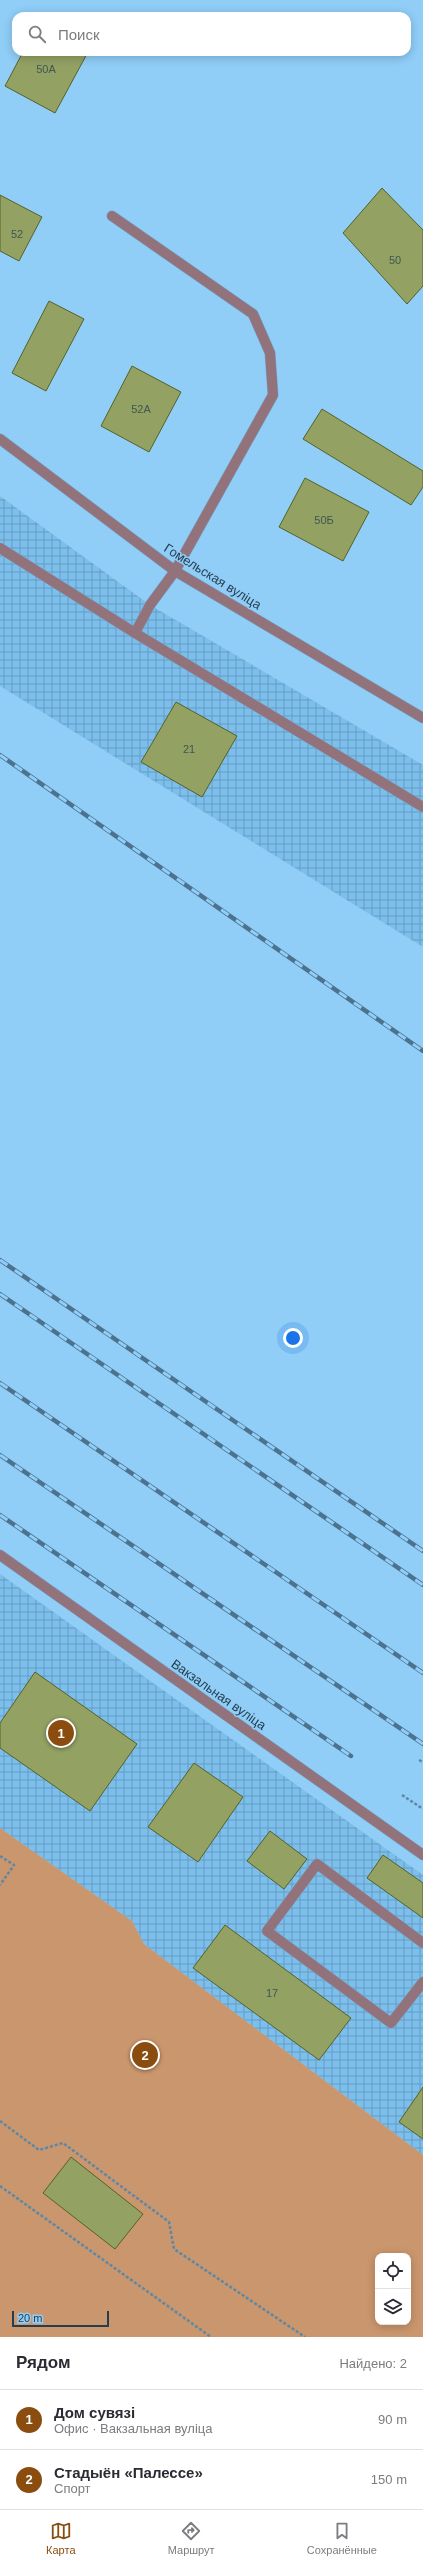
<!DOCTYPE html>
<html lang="ru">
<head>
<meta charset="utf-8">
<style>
  :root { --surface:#fff; --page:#f7f7f7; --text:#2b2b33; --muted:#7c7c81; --line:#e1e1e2; --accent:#8a4d0f }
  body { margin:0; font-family:Helvetica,sans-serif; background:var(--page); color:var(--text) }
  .controls { position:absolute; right:12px; bottom:12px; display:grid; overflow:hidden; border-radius:8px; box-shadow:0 2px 10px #0003 }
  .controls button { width:36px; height:36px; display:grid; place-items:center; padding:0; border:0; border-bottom:1px solid var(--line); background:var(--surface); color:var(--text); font:20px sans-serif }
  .scale { position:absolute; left:12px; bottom:10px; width:97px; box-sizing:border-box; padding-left:4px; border:2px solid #243e4f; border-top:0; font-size:11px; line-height:14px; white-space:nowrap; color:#243e4f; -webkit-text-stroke:3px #90cdf7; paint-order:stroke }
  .you { position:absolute; left:293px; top:1338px; width:14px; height:14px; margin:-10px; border:3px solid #fff; border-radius:50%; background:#1a73e8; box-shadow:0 0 0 6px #1a73e833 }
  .badge { display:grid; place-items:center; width:26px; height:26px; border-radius:50%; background:var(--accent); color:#fff; font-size:13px; font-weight:700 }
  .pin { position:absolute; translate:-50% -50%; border:2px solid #fff; box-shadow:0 1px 4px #0006 }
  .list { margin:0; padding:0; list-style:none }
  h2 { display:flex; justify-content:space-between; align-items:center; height:52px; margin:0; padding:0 16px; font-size:17px }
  h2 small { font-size:13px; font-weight:400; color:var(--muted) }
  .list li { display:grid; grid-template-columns:26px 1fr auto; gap:12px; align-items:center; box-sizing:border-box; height:60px; padding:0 16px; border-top:1px solid var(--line) }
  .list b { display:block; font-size:15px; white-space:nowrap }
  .list p { margin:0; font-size:13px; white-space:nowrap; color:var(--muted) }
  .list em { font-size:13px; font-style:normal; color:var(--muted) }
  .icon { flex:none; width:22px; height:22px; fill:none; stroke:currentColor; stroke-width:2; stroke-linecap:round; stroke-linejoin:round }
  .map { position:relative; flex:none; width:423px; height:2337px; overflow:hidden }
  .search { position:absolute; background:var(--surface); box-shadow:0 2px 10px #0003; left:12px; right:12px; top:12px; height:44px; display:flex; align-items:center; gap:10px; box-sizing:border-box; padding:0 14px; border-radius:12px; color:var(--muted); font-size:15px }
  .sheet { height:172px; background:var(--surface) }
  nav { display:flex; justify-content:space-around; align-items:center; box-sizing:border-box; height:56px; border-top:1px solid var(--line); background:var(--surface); font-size:11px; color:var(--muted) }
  nav a { display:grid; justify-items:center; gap:2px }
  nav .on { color:var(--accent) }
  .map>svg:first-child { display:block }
  .industrial { fill:url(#industrial-grid) }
  .park { fill:#ca966d; fill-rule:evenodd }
  .building { fill:#93a163; stroke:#566225 }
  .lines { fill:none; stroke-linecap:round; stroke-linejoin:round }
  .minor-casing { stroke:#76abcf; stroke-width:11 }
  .path { stroke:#5c88a6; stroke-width:2.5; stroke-dasharray:3 2; stroke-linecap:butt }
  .minor { stroke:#92737c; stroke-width:10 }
  .rail-casing { stroke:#4c728d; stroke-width:4.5 }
  .rail { stroke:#90cdf7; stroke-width:3; stroke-dasharray:9; stroke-linecap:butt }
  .labels { text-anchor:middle; stroke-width:3; stroke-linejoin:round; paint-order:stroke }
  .number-label { font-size:11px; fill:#405754 }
  .street-label { font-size:13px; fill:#243e4f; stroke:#90cdf7 }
</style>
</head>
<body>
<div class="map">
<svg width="423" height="2337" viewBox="0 0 423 2337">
  <defs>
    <pattern id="industrial-grid" width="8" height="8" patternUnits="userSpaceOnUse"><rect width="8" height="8" fill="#7cbfec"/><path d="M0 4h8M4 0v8" fill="none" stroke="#659dc2"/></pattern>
  </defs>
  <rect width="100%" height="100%" fill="#90cdf7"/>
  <g class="industrial">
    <polygon points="0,496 150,605 423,765 423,947 0,686"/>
    <polygon points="0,1574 423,1875 423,2155 144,1944 132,1921 0,1828"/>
  </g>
  <path class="park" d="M0,1828l132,93 12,23 279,211v182h-423zM378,2256h30v66h-30z"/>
  <g class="building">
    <polygon points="23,52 88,52 55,113 5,86"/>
    <polygon points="382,188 423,230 423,286 407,304 343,233"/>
    <polygon points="0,195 42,217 19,261 0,251"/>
    <polygon points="49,301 84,319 46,391 12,373"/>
    <polygon points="132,366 181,392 149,452 101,426"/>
    <polygon points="322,409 423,471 423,487 411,505 303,439"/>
    <polygon points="305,478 369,512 343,561 279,527"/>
    <polygon points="176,702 237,736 202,797 141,762"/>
    <polygon points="35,1672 137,1744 90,1811 0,1748 0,1723"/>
    <polygon points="194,1763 243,1797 198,1862 148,1827"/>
    <polygon points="270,1831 307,1859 284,1889 247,1861"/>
    <polygon points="383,1855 423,1883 423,1918 367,1878"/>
    <polygon points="225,1925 351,2018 319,2060 193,1968"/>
    <polygon points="423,2087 423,2139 399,2122"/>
    <polygon points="71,2157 143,2214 115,2249 43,2193"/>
  </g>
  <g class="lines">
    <g class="minor-casing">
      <g id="minor">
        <polyline points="112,216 253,314 270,353 273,395 175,571 150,605 135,633 423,807"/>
        <polyline points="0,439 175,571 423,718"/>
        <polyline points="0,548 135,633"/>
        <polyline points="0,1555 423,1855"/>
        <polyline points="423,1943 317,1864 267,1931 391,2023 423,1982"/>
      </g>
    </g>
    <g class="path">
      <polyline points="419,1760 423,1762"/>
      <polyline points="402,1795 423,1809"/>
      <polyline points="0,1856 14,1865 0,1885"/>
      <polyline points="0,2121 39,2150 63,2143 169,2222 174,2249 305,2337"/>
      <polyline points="0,2186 211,2337"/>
    </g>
    <use href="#minor" class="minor"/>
    <g class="rail-casing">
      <g id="rail">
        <polyline points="0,755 423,1051"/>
        <polyline points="0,1260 423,1551"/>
        <polyline points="0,1294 423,1585"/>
        <polyline points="0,1383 423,1673"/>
        <polyline points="0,1455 423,1744"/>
        <polyline points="0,1515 351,1756"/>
      </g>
    </g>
    <use href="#rail" class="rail"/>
  </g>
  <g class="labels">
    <g class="number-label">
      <text x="46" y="73">50А</text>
      <text x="17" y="238">52</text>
      <text x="395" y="264">50</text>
      <text x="141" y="413">52А</text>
      <text x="324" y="524">50Б</text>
      <text x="189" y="753">21</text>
      <text x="272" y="1997">17</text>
    </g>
    <g class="street-label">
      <text transform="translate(213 576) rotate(32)" y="5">Гомельская вуліца</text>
      <text transform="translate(219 1694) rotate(35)" y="5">Вакзальная вуліца</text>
    </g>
  </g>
</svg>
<div class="controls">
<button><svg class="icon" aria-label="locate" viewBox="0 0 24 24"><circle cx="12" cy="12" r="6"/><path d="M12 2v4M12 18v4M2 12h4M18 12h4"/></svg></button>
<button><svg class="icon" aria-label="layers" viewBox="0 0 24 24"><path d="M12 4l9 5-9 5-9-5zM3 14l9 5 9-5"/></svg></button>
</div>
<div class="scale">20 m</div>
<div class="you"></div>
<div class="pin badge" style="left:61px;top:1733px">1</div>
<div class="pin badge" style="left:145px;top:2055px">2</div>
<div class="search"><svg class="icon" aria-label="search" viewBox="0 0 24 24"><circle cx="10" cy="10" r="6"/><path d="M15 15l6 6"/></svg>Поиск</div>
</div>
<section class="sheet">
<h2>Рядом<small>Найдено: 2</small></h2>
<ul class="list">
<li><span class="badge">1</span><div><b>Дом сувязі</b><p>Офис · Вакзальная вуліца</p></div><em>90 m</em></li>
<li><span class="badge">2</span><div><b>Стадыён «Палессе»</b><p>Спорт</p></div><em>150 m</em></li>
</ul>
</section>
<nav>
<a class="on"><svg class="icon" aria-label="map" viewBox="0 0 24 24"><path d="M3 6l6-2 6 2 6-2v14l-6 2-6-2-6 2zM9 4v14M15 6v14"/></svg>Карта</a>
<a><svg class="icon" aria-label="directions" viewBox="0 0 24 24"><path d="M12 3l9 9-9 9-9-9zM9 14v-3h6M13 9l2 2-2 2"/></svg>Маршрут</a>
<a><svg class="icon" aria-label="saved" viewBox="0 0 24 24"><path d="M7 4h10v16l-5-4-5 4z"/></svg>Сохранённые</a>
</nav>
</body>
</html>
